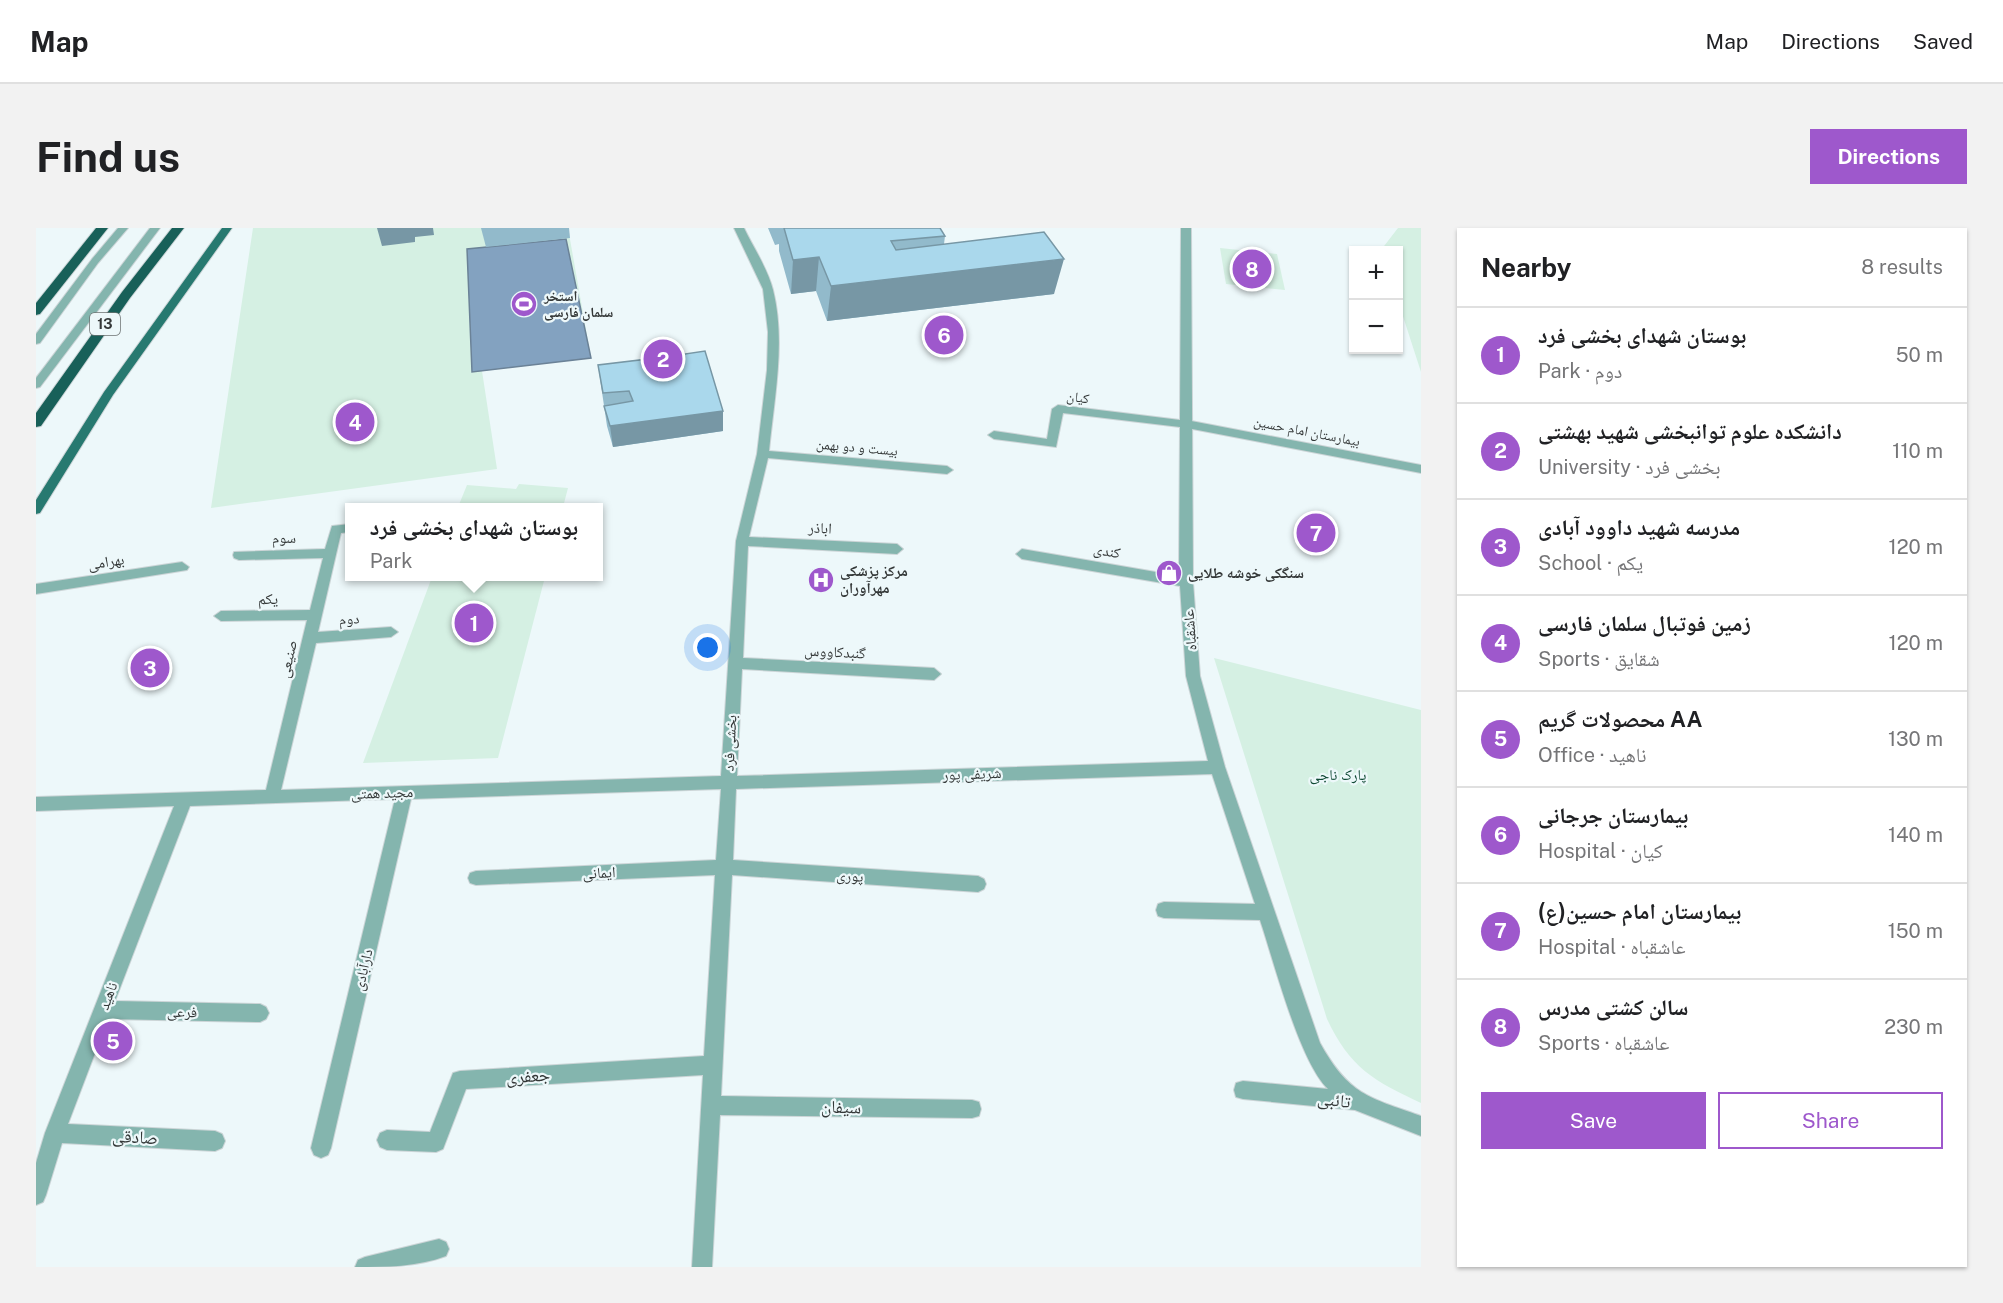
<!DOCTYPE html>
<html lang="en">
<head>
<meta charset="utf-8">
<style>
  :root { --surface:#fff; --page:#f2f2f2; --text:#202124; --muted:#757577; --line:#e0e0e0; --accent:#9e58cc }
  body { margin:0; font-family:"Public Sans","Noto Naskh Arabic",sans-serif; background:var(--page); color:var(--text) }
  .controls { position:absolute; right:18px; top:18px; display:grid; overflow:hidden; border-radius:0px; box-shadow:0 2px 4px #0004 }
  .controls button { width:54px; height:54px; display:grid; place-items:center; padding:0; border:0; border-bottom:2px solid var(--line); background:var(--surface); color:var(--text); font:30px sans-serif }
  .you { position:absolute; left:672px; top:420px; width:21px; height:21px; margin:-15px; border:4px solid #fff; border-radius:50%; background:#1a73e8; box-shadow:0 0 0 9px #1a73e833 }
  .badge { display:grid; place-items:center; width:39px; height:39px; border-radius:50%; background:var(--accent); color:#fff; font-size:20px; font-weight:700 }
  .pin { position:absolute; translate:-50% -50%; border:3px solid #fff; box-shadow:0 2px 6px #0006 }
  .popup { position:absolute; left:309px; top:275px; width:258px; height:78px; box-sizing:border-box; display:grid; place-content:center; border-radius:0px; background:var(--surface); filter:drop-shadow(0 2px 4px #0005); font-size:20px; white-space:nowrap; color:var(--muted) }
  .popup b { font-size:22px; color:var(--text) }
  .popup::after { content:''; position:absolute; left:50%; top:100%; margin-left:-12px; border:12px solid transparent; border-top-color:var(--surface) }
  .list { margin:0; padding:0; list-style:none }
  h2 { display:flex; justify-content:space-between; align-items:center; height:78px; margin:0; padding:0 24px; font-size:26px }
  h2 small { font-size:20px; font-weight:400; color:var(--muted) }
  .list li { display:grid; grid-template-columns:39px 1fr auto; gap:18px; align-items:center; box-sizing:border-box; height:96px; padding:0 24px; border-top:2px solid var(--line) }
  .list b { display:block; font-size:22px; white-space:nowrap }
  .list p { margin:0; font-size:20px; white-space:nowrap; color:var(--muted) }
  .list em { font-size:20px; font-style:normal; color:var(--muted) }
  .actions { display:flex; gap:12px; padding:18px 24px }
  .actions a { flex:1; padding:14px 0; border:2px solid var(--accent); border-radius:0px; text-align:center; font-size:21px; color:var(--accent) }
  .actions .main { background:var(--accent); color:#fff }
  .map { position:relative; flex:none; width:1385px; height:1039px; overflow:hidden; border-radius:0px }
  header { display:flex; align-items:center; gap:36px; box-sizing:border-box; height:84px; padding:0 30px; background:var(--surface); border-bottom:2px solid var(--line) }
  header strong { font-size:28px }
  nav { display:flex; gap:33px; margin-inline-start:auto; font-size:21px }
  .intro { display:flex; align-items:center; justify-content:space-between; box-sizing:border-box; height:144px; padding:0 36px }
  h1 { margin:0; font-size:42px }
  .button { padding:15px 27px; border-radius:0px; background:var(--accent); color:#fff; font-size:21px; font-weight:700 }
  main { display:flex; gap:36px; padding:0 36px }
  aside { flex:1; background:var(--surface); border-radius:0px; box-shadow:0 2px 4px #0004 }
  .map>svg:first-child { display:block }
  .green { fill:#d5f0e3 }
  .water { fill:#83a2c0; stroke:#6b8297; stroke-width:1.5 }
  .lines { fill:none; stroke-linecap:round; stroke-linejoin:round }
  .lane-casing { stroke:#ccd5d7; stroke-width:2 }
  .street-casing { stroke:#ccd5d7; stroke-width:2 }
  .primary-casing { stroke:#ccd5d7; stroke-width:2 }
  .highway-casing { stroke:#ccd5d7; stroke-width:2 }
  .lane { fill:#84b5ae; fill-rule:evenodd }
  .street { fill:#84b5ae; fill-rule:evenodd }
  .primary { fill:#277970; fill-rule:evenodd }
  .highway { fill:#186059; fill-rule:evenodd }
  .wall { fill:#92bacb }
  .shaded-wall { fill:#7797a5 }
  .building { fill:#aad8ec; stroke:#7797a5; stroke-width:1.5 }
  .labels { text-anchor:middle; stroke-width:4.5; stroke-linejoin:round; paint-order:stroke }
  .far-poi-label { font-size:14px; font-weight:bold; fill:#343838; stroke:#edf8fa; text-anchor:start }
  .shield { fill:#edf8fa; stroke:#6c7272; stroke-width:1.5 }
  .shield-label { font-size:14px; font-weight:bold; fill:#343838 }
  .far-street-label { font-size:14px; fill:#343838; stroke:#edf8fa }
  .street-label { font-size:15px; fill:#343838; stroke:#edf8fa }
  .poi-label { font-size:15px; font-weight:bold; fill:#343838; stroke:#edf8fa; text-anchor:start }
  .park-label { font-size:15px; fill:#0f4934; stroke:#edf8fa }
  .near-street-label { font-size:18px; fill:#343838; stroke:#edf8fa }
</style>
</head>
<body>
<header>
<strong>Map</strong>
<nav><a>Map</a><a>Directions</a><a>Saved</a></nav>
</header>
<div class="intro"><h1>Find us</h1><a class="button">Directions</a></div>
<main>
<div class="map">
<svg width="1385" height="1039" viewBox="0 0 1385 1039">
  <rect width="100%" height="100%" fill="#edf8fa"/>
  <g class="green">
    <polygon points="217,0 532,0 555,130 446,143 461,241 175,280"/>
    <polygon points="1362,0 1385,0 1385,144 1363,76 1362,22 1345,22"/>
    <polygon points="1184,20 1241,26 1249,62 1190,56"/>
    <polygon points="483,256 532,260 527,279 422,279 431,257 480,261"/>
    <polygon points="396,349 509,349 462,530 327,535"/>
    <path d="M1178,430l207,52v393c-47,-22 -71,-35 -94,-84z"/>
  </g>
  <polygon class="water" points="530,11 555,130 436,144 431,21"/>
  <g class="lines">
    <g class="lane-casing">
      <g id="lane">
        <polygon points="82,0 92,0 62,35 4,115 0,116 0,106 56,31"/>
        <polygon points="114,0 124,0 4,159 0,160 0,150"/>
        <polygon points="1150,192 1385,237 1385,245 1146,199 1144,196"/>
      </g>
    </g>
    <g class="street-casing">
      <g id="street">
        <path d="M698,0h10c9,19 24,41 29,62 13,52 1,109 -4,161l178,15 6,4 -6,4 -179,-16 -19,79 148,7 6,5 -6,5 -149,-8 -5,112 191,10 7,6 -7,6 -192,-11 -5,107 471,-15 -22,-85 -6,-90 -158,-27 -6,-5 6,-5 157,27 1,-149 -117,-14 -7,34 -62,-8 -6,-4 6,-4 53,8 5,-30 6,-4 122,15 1,-192h10l2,354 7,94 25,91 95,276c29,52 48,54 101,73v20l-66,-26 -112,-11 -7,-2 -2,-7 2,-7 7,-2 85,8c-29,-28 -54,-128 -68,-169l-96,-2 -6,-2 -2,-6 2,-6 6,-2 91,2 -43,-130 -476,15 -3,71 245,16 6,3 2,5 -2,5 -6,3 -246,-17 -11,221 251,4 7,2 2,7 -2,7 -7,2 -252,-3 -8,152h-20l11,-192 -237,14 -23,60 -7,3 -49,-2 -7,-3 -3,-7 3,-7 7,-3 43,2 23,-59 7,-2 244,-15 11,-181 -239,10 -6,-2 -2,-5 2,-5 6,-2 240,-11 5,-71 -310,10 -80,349 -3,7 -7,3 -7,-3 -3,-7 84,-349 -205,7 -75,195 145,3 6,3 3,6 -3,6 -6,3 -152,-3 -40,105 147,7 7,3 3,7 -3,7 -7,3 -153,-8 -16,52 -3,7 -7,3v-42l9,-30 129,-327 -138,5v-14l230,-7 41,-170 -86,1 -7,-5 7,-5 89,-1 13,-52 -84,2 -5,-2 -1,-3 1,-3 91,-3 7,-23 18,-2v8l-9,1 -23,99 73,-5 7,5 -7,5 -75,6 -35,147 440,-14 15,-235 21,-87 10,-84 1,-38 -5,-43z"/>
        <polygon points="146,334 153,339 151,342 0,366 0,356"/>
        <path d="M403,1011l7,3 3,7 -3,7c-29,11 -60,11 -91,11l3,-7 7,-3z"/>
      </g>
    </g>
    <g class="primary-casing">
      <polygon id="primary" points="186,0 196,0 77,167 4,285 0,286 0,272 68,164"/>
    </g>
    <g class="highway-casing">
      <g id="highway">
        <polygon points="60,0 72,0 4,86 0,87 0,75"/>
        <polygon points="136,0 148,0 94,70 5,198 0,199 0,185 86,64"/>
      </g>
    </g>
    <use href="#lane" class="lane"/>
    <use href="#street" class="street"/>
    <use href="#primary" class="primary"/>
    <use href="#highway" class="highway"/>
  </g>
  <g class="wall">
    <polygon points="445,0 533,0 534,10 450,19"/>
    <polygon points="732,0 904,0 909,8 908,16 1018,66 791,93 780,63 755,66 743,23 743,16 739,17"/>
    <polygon points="617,118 636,128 687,183 687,203 577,219 571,198 562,137 618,130"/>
  </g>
  <g class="shaded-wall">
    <polygon points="341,0 397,0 398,7 379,9 379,14 346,18"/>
    <polygon points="783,29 780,63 755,66 757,32"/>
    <polygon points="1028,31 1018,66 791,93 795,58"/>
    <polygon points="687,183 687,203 577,219 574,198"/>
  </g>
  <g class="building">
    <polygon points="748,0 904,0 909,8 855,13 860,22 1008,4 1028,31 795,58 783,29 757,32"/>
    <polygon points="633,115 636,128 669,123 687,183 574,198 568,178 597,173 593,163 567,165 562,137 620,130 617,118"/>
  </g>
  <defs>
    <g id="stadium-disc" transform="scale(1.35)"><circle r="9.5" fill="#9e58cc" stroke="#edf8fa"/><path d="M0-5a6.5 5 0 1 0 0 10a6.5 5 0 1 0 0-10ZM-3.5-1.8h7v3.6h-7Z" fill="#fff"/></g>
    <g id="shop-disc" transform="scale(1.35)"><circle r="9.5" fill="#9e58cc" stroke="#edf8fa"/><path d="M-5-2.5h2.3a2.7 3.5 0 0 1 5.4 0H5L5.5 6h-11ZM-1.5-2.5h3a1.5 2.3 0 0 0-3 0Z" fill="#fff"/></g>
    <g id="hospital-disc" transform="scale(1.35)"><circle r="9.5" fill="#9e58cc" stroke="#edf8fa"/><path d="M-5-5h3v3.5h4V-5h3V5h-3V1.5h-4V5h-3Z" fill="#fff"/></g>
  </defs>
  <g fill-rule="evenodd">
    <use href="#stadium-disc" x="488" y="76"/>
    <use href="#shop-disc" x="1133" y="345"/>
    <use href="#hospital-disc" x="785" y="352"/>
  </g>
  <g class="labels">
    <g class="far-poi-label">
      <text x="508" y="73">استخر<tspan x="508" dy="16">سلمان فارسی</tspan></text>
    </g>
    <rect class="shield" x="54" y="85" width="30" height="22" rx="4.5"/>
    <g class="shield-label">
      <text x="69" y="101">13</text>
    </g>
    <g class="far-street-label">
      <text transform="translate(1042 169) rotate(8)" y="5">کیان</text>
      <text transform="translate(1271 203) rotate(11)" y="5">بیمارستان امام حسین</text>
      <text transform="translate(821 219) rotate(5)" y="5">بیست و دو بهمن</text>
    </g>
    <g class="street-label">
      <text transform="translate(784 300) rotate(3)" y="5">اباذر</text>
      <text transform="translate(248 310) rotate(-1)" y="5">سوم</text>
      <text transform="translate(1071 323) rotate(10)" y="5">کندی</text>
      <text transform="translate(70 334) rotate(-9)" y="5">بهرامی</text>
      <text transform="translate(232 371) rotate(-1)" y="5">یکم</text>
      <text transform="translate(313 391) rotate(-4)" y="5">دوم</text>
      <text transform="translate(1154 402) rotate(-94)" y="5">عاشقباه</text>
      <text transform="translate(799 424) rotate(3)" y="5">گنبدکاووس</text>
      <text transform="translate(252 431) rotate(-77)" y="5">صنیعی</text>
      <text transform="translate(694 515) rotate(-87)" y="5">بخشی فرد</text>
      <text transform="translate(936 546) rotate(-2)" y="5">شریفی پور</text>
      <text transform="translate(346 565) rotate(-2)" y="5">مجید همتی</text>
      <text transform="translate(563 645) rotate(-3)" y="5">ایمانی</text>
      <text transform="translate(814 648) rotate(4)" y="5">پوری</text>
      <text transform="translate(327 742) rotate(-77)" y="5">دارآبادی</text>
      <text transform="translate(72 768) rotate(-69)" y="5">ناهید</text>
      <text transform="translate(146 784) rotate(1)" y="5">فرعی</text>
    </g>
    <g class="poi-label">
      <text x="804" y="348">مرکز پزشکی<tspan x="804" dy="17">مهرآوران</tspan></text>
      <text x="1152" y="350">سنگکی خوشه طلایی</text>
    </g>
    <g class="park-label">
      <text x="1302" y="552">پارک ناجی</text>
    </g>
    <g class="near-street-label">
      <text transform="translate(492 848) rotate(-4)" y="6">جعفری</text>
      <text transform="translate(1298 872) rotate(7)" y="6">تائبی</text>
      <text transform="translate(805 879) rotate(1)" y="6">سیفان</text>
      <text transform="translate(99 909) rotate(3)" y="6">صادقی</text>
    </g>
  </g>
</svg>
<div class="controls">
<button>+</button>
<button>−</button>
</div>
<div class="you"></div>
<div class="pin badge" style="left:438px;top:395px">1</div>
<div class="popup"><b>بوستان شهدای بخشی فرد</b>Park</div>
<div class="pin badge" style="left:627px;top:131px">2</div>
<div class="pin badge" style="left:114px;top:440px">3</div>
<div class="pin badge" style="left:319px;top:194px">4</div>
<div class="pin badge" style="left:77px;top:813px">5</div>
<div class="pin badge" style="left:908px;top:107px">6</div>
<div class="pin badge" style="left:1280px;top:305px">7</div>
<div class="pin badge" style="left:1216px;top:41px">8</div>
</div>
<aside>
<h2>Nearby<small>8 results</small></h2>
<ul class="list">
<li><span class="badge">1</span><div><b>بوستان شهدای بخشی فرد</b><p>Park · دوم</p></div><em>50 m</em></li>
<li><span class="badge">2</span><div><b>دانشکده علوم توانبخشی شهید بهشتی</b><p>University · بخشی فرد</p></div><em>110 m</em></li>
<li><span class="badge">3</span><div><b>مدرسه شهید داوود آبادی</b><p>School · یکم</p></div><em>120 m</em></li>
<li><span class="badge">4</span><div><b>زمین فوتبال سلمان فارسی</b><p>Sports · شقایق</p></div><em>120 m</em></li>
<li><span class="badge">5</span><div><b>محصولات گریم AA</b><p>Office · ناهید</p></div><em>130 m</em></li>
<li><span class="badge">6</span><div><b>بیمارستان جرجانی</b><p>Hospital · کیان</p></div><em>140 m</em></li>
<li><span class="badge">7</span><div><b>بیمارستان امام حسین(ع)</b><p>Hospital · عاشقباه</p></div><em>150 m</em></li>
<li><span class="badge">8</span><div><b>سالن کشتی مدرس</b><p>Sports · عاشقباه</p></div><em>230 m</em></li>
</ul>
<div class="actions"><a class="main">Save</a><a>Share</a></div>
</aside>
</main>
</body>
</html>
